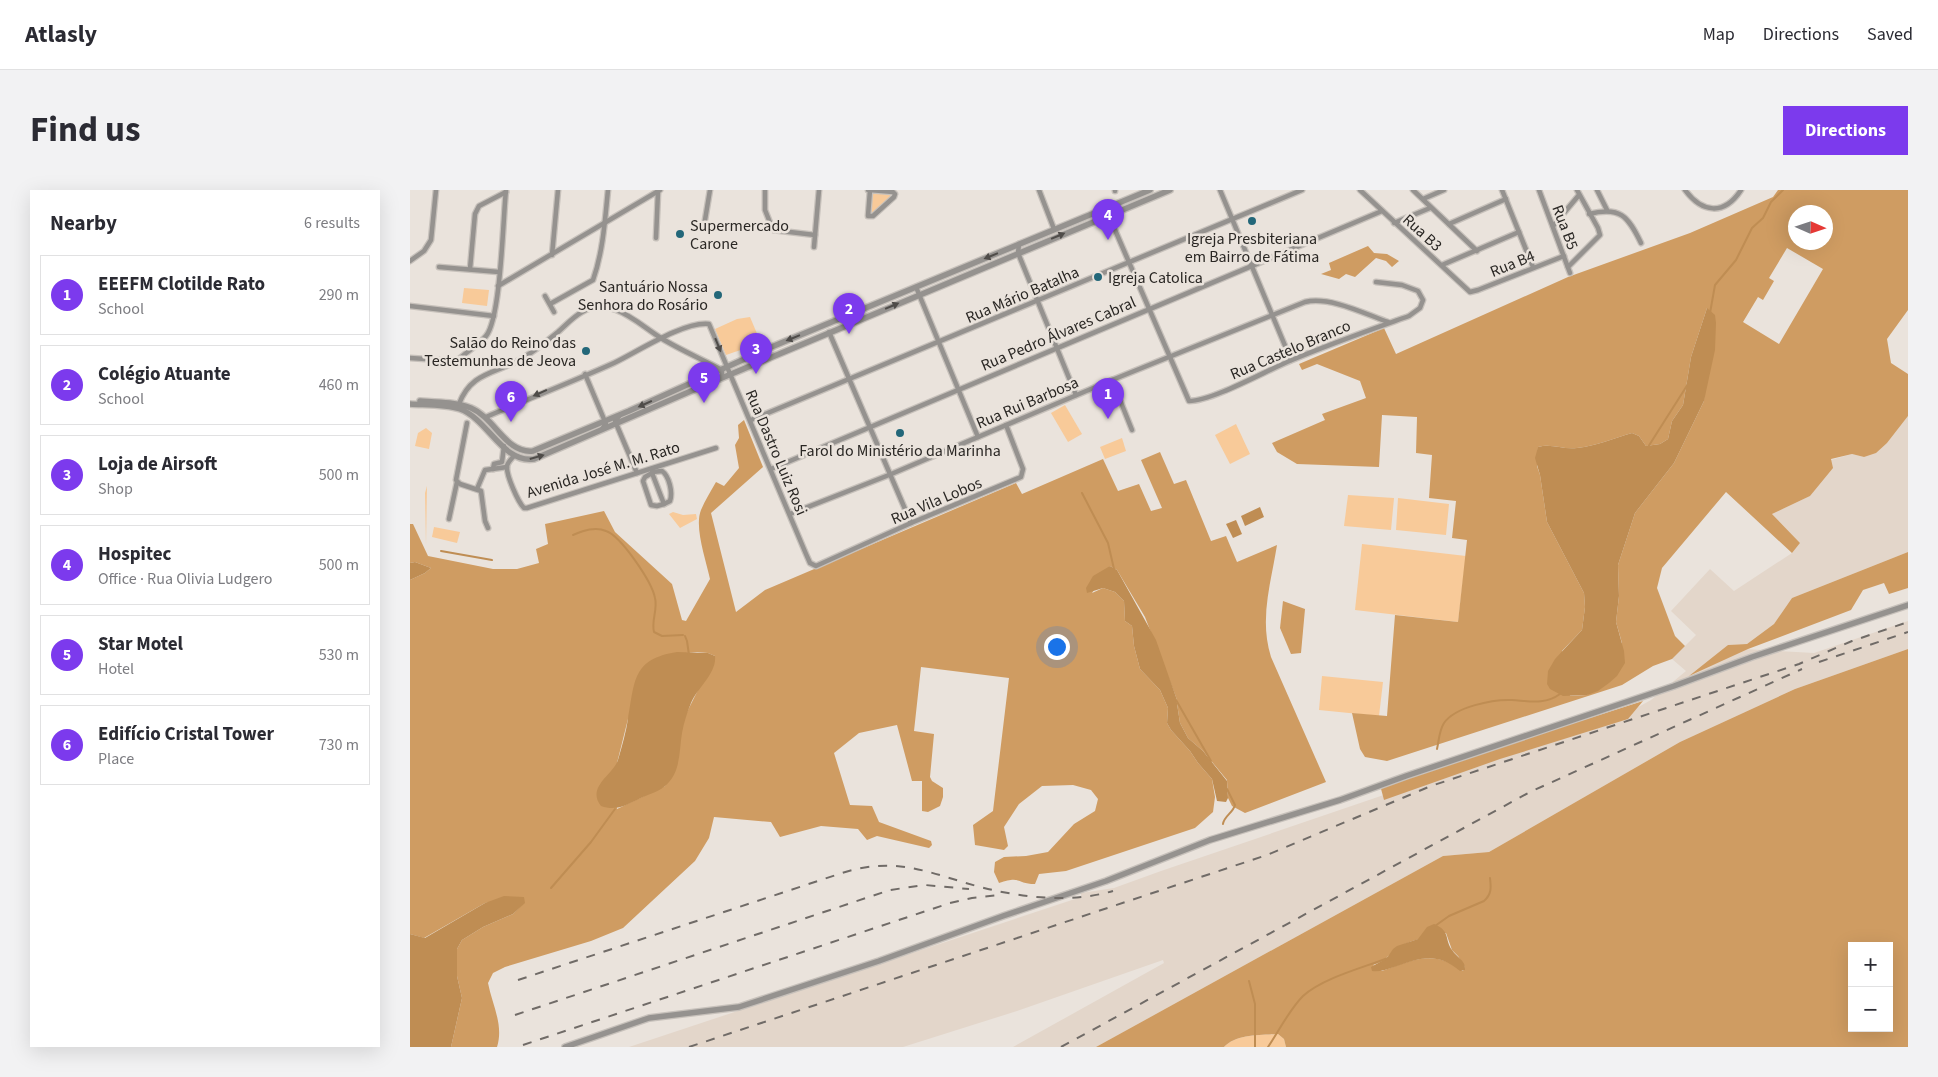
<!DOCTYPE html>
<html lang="en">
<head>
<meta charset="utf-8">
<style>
  :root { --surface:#fff; --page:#f2f2f3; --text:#2b2b33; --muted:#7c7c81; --line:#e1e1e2; --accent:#7c3aed }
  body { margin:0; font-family:"Source Sans 3",sans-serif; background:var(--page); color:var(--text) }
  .controls { position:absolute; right:15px; bottom:15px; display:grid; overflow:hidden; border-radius:0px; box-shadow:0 5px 20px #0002 }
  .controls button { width:45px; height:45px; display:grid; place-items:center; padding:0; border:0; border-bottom:1px solid var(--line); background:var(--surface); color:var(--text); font:25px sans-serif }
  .compass { position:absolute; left:1378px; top:15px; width:45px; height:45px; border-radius:50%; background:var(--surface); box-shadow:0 5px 20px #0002; rotate:93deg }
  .you { position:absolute; left:646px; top:456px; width:18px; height:18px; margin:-12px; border:4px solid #fff; border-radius:50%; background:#1a73e8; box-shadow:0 0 0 8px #1a73e833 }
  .badge { display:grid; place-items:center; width:32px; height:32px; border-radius:50%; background:var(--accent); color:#fff; font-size:16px; font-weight:700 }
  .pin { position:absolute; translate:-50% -41px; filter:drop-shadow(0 1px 2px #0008) }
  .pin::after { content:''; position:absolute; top:26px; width:18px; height:15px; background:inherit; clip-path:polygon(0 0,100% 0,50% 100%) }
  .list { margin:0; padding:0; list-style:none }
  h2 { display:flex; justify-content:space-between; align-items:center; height:65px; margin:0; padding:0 20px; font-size:21px }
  h2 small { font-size:16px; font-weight:400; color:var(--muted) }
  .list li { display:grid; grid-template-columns:32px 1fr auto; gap:15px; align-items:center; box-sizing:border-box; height:80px; margin:0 10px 10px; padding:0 10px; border:1px solid var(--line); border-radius:0px }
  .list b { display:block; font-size:19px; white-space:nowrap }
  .list p { margin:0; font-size:16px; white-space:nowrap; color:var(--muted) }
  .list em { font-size:16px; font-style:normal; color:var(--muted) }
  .map { position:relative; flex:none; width:1498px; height:857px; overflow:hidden; border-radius:0px }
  header { display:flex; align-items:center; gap:30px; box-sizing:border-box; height:70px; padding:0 25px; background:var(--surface); border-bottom:1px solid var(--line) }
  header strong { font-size:24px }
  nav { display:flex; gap:28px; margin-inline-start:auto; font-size:18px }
  .intro { display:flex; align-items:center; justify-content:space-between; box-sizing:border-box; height:120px; padding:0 30px }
  h1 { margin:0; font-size:35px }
  .button { padding:12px 22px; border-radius:0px; background:var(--accent); color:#fff; font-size:18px; font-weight:700 }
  main { display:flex; gap:30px; padding:0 30px }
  aside { flex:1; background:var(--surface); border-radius:0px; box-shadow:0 5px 20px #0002 }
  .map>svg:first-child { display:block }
  .built { fill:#e3d6ca }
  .green { fill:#f8ca99 }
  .forest { fill:#cf9c62; fill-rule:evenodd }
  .water { fill:#bf8d53 }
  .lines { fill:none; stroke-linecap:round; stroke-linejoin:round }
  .stream { stroke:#bf8d53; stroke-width:2 }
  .minor-casing { stroke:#c7c1bb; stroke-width:7 }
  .tertiary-casing { stroke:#c7c1bb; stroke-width:8 }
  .minor { stroke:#95928f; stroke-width:4.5 }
  .tertiary { stroke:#95928f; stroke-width:5.5 }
  .rail { stroke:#706b67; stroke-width:2; stroke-dasharray:9 9; stroke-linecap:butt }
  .oneway { fill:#4f4c49 }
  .poi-dot { fill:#236779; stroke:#eae3dc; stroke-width:2 }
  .labels { text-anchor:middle; stroke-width:5; stroke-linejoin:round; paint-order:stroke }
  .poi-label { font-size:16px; fill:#2a2724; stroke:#eae3dc; text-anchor:start }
  .street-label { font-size:16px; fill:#2a2724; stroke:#eae3dc }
</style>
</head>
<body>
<header>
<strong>Atlasly</strong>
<nav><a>Map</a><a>Directions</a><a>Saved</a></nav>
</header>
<div class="intro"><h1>Find us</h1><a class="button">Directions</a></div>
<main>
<aside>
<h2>Nearby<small>6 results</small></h2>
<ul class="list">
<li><span class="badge">1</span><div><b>EEEFM Clotilde Rato</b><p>School</p></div><em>290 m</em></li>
<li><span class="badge">2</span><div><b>Colégio Atuante</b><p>School</p></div><em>460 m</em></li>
<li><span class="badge">3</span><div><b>Loja de Airsoft</b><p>Shop</p></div><em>500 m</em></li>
<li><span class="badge">4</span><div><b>Hospitec</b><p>Office · Rua Olivia Ludgero</p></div><em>500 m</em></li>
<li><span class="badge">5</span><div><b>Star Motel</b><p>Hotel</p></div><em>530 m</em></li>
<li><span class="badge">6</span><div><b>Edifício Cristal Tower</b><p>Place</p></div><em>730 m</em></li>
</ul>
</aside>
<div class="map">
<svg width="1498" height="857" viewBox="0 0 1498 857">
  <rect width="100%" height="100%" fill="#eae3dc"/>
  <polygon class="built" points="1498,226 1498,362 1382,408 1364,434 1337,454 1318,455 1316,458 1404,463 1498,431 1498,459 1385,499 1270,552 1079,662 1033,666 686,857 603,857 754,773 753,770 607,821 493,857 219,857 671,707 671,703 704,698 751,681 1223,520 1241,510 1276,481 1262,469 1286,445 1261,421 1300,379 1324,401 1382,363 1390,353 1362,324 1400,306 1421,270 1442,264 1454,267 1477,253"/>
  <g class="green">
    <polygon points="462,1 480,5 480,7 462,24 460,24"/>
    <polygon points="54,98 79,100 77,116 52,113"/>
    <polygon points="340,127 351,153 316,165 305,139 327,129"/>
    <polygon points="655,215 672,244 658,252 641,223"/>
    <polygon points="826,234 840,264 820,274 805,245"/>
    <polygon points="16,238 22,243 19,259 5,256 8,243"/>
    <polygon points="712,248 716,261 695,269 690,257"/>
    <polygon points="17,296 16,355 15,303"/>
    <polygon points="938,305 984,308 981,340 934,336"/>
    <polygon points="988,308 1039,314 1036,345 986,340"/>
    <polygon points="263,322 273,325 286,324 287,329 270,338 259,324"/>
    <polygon points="24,337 50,342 47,353 22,347"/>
    <polygon points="952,354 1056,366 1048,432 945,420"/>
    <polygon points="912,486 973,492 969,526 909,520"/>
    <path d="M868,844l6,5 2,8h-62c12,-13 38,-12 54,-13z"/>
  </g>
  <g class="forest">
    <path d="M1368,0h130v120l-21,29 4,24 17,11v42l-21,27 -11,10 -12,4 -12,-3 -21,5 2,9 -23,28 -38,18 28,29 -8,10 -66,-61 -64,76 -5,20 18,48 10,10 -13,13 -19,7 -31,19 -235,76 -22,-4 -5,-8 -8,-36 35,3 8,-101 63,7 9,-82 -15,-2 4,-37 -27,-3 3,-43 -16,-2 1,-36 -35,-2 -3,52 -82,-3 -20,-12 -5,-9 53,-23 -3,-6 44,-16 -6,-17 -43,-17 -15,6 -3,-6 85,-36 12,26 172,-77 122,-44 83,-36zM1386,22h30v30h-30zM1377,58l36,21 -44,75 -36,-22 15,-25 5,3 11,-19 -5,-3zM1297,118l-3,93 -30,62 -39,50 -17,52 1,31 -3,26 6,21 -35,52 -17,1 -8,-45 20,-21 3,-23 -1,-14 -37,-71 -7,-47 -3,-9 1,-19c14,-4 25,3 39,1 19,-2 37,-10 55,-15l7,3 7,10 14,-2 8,-5 4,-18 11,-16 8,-48z"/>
    <polygon points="958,56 964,63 977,64 989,71 982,77 976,71 966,68 945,87 936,84 929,89 911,84 921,80 919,73"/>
    <path d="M334,230l19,47 -52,46 25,99 29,-22 251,-107 6,11 81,-35 15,32 21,-7 12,27 11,-3 -21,-48 19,-8 14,32 12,-4 25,61 15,-5 11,26 40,-17c-6,38 -18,74 -6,112l55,125 -81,31 -13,-7 -4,-8 -1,-18 -24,-29 -15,-13 -8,-15 -4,-26 -31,-80 -28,-47 -7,-4 -18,27 11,-5 12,4 9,9 1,20 7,5 2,20 6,23 20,21 8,18 -1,15 4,7 19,21 8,12 14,16 3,18 -2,15 -18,16 -129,43 -27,3 -4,10c-18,0 -14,-9 -36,-1l-5,-11 1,-10 9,-5 22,-1 22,-4 26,-28 21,-13 3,-12 -7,-9 -18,-5 -31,1 -23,18 -15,23 4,19 -4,4 -29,-5 -2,-20 20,-14 16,-133 -88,-11 -7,64 20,3 -4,43 2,4 11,7v9l-3,9 -12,6 -6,-1v-30h-10l-15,-56 -38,8 -25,20 16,52 22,1 7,16 52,19 1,4 -3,3 -52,-12 -10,4 -9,-11 -37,-3 -41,11 -9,-15 -57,-5 -5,21 -14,23 -72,67 -32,13 -86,26 -12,6 -5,10c4,21 16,42 9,64h-46l11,-49 -5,-22v-27l5,-9 21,-13 30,-13 11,-11v-6l-39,6 -61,35 -14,-4v-354l15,-7 6,-5 -16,-6 -5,1v-39h3l15,32 65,13h24l22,-6 -3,-14 12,-5 -3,-20 59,-13 11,21 57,52 10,36 4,1 24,-42c-4,-19 -16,-52 -9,-69 4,-10 10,-19 15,-28l8,4 15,-18 -4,-23 4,-7 -1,-13zM287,462l11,1 7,3 -29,58 -21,72 -48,23v-46l11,-44 58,-66z"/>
    <polygon points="1498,362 1498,398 1479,404 1474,393 1453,400 1441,420 1338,459 1279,486 1318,455 1337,454 1364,434 1382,408"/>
    <polygon points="873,411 895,419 891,463 881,464 870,438"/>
    <path d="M1498,459v398h-622l-2,-8 -6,-5c-17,1 -42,0 -54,13h-128l347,-191 46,-4 191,-110 115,-53zM1036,743l6,17 6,6 7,11 -2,4c-5,-2 -8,-6 -13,-8 -25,-11 -44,0 -68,8l-9,-6c9,-3 13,-7 20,-13 14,-13 36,-15 53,-19zM1442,756h37v82h-37z"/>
    <polygon points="1233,511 1218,529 1090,569 974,610 970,595"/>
  </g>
  <g class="water">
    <path d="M1297,118l8,7 1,8 -1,27 -11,51 -30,62 -39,50 -17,52 1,31 -3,26 8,29 1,12 -8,13 -8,7 -11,8 -11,4 -24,1 -13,-7 -3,-5 1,-13 7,-12 27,-29 3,-23 -1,-14 -37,-71 -7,-47 -5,-17 3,-11c14,-4 25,3 39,1 19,-2 37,-10 55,-15l7,3 7,10 14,-2 8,-5 4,-18 11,-16 8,-48z"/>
    <polygon points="850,317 854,327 835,336 831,326"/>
    <polygon points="826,330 832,344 823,348 816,334"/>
    <polygon points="5,372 21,378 15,383 0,390 0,373"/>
    <polygon points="700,376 707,380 746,450 766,507 770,533 778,548 793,561 817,591 818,608 816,612 807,611 802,589 788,573 780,561 761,540 757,533 758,518 750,500 730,479 724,456 722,436 715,431 714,411 705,402 693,398 677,403 676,398 683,386"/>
    <path d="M267,462l31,1 7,3c2,17 -18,32 -24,47 -4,10 -7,19 -9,30 -3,18 -1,40 -17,53 -8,7 -20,9 -28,14 -13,6 -22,11 -36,6 -15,-19 12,-31 17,-46 4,-14 8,-28 10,-41 7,-38 4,-60 49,-67z"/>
    <polygon points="94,706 114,707 115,713 103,724 73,737 52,750 47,759 47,786 52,808 41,857 0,857 0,744 15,748 75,713"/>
    <path d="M1024,734c17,7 10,15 18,26 5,8 14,10 13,20l-5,1c-25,-21 -42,-12 -69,-3 -6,2 -12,4 -19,3l-1,-4 16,-9 6,-9 4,-3 21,-7 9,-12z"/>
  </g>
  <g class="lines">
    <g class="stream">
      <polyline points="1300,123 1305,95 1326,70 1342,38 1353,28 1361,12 1373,0"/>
      <polyline points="1238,257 1278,194"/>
      <polyline points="672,303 698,353 704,379"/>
      <path d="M163,345c10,-4 22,-9 33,-4 15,5 46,51 49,67 3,11 -4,23 -1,34l8,4 21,-1"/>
      <polyline points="31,361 82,370"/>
      <polyline points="275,446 277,451 279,465"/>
      <polyline points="766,510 801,571"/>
      <path d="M1027,559c2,-9 2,-18 7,-26 11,-16 49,-24 68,-23 17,1 33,5 48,-6"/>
      <path d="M813,634c1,-8 10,-11 12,-19l-8,-16"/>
      <polyline points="141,698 181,652 205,619"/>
      <path d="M1025,736l14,-10 35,-15c8,-7 7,-14 6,-23"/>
      <polyline points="839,791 845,814 845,857"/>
      <path d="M858,857c11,-16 21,-37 35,-51 20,-18 59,-28 85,-38"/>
    </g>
    <g class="minor-casing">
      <g id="minor">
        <polyline points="355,0 355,20 363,40 405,45"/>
        <polyline points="458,0 460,0 483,2 485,4 484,7 463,26 458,26 460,0"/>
        <polyline points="629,0 644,39"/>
        <polyline points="705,0 705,1"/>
        <polyline points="810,0 881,170"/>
        <polyline points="950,0 1060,102 1068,100 1154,66"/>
        <polyline points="1003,0 1067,61"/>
        <polyline points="1092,0 1123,77"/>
        <polyline points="1129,0 1160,83"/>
        <polyline points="1187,0 1197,20"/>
        <path d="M1275,0c17,23 39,26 56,0"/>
        <polyline points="1013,9 1034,0"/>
        <path d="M1179,24c31,-8 39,2 52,29"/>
        <path d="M699,26l80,185c24,0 78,-31 103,-41 38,-16 78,-30 117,-44l11,-8 3,-8 -5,-9 -16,-6 -26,-3"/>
        <polyline points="984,33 1020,18"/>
        <polyline points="1039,34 1096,9"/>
        <polyline points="294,36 300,0"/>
        <polyline points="1143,36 1169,5"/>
        <polyline points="246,48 248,2"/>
        <polyline points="609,54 608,63 666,205"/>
        <polyline points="404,57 409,0"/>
        <polyline points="142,65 148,0"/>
        <polyline points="0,71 14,61 21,50 26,0"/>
        <polyline points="1032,75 1109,42"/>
        <polyline points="29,77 89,82"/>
        <polyline points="1158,77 1190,45 1188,38 1167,0"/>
        <polyline points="60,79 65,24 69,16 96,2"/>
        <polyline points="88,96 250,0"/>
        <polyline points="506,97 568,247"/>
        <polyline points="135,106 144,122"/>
        <path d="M140,114l43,-24c10,-28 12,-60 15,-90"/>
        <polyline points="0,116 84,126"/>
        <polyline points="419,142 501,333"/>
        <path d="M0,168l47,3c9,-9 22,-16 29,-25 15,-18 17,-118 20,-146"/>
        <polyline points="175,184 196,234 192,239"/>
        <polyline points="702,190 722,240"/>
        <path d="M49,214c12,-32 36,-30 62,-45 14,-8 25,-17 37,-27 8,-7 15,-15 24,-20 29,-17 56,12 79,26 19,12 41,21 61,32v5l-2,2"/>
        <polyline points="210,225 205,231 227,283"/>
        <path d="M76,227c42,-18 86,-35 128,-54 23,-11 70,-42 95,-39l97,230 4,9 6,3 95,-43 110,-46 2,-8 -17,-44"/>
        <polyline points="341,230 892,0"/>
        <polyline points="57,233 46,290 50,294 71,301 75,331 78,338"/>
        <path d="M104,266c-3,3 -6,6 -7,10 -1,9 11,36 17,42h3l189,-60"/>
        <polyline points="83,279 84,274 92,272 94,256"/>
        <polyline points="361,279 972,21"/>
        <path d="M242,282l10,-1c7,5 11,21 8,30l-6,3"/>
        <polygon points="242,283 254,314 247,316 241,315 233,291 235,287"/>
        <polyline points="67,299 75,280 97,277"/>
        <path d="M380,324l99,-39 223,-95 193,-78c25,-6 60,12 83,20"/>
        <polyline points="39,329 47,292"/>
      </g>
    </g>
    <g class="tertiary-casing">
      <g id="tertiary">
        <path d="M10,211c17,1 35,1 51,7 24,10 35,46 62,43l96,-40 140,-63 381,-158"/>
        <path d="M0,214c16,1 35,0 50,5 28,10 43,55 74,50l164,-71 472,-198"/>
        <polyline points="155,857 239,828 329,817 469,771 593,726 696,691 800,650 930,610 996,586 1264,496 1342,467 1498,415"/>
      </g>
    </g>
    <use href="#minor" class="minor"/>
    <use href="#tertiary" class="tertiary"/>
    <g class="rail">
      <polyline points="1409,472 1498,442"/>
      <path d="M108,790l324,-107c57,-18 88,1 142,15 41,10 88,15 129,3"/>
      <polyline points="105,825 480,700 515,695 559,699"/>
      <polyline points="113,855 540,713 562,708 590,705"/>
      <polyline points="279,857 857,665 1021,596 1389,474 1442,451 1498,432"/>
      <polyline points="651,857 1120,602 1392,479"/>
    </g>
  </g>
  <defs><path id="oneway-solid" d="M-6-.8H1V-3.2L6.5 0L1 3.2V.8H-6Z" transform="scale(1.25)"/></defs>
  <g class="oneway">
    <use href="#oneway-solid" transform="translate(648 46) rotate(-23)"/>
    <use href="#oneway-solid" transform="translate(581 66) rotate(158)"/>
    <use href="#oneway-solid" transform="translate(482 116) rotate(-23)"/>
    <use href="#oneway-solid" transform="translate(383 148) rotate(158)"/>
    <use href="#oneway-solid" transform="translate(308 155) rotate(68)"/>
    <use href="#oneway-solid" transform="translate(130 203) rotate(156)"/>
    <use href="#oneway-solid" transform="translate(235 214) rotate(156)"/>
    <use href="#oneway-solid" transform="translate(127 267) rotate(-16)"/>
  </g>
  <g class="poi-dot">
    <circle cx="842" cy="31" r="5"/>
    <circle cx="270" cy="44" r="5"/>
    <circle cx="688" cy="87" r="5"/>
    <circle cx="308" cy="105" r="5"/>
    <circle cx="176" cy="161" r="5"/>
    <circle cx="490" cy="243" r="5"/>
  </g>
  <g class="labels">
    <g class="poi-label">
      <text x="280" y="41">Supermercado<tspan x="280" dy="18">Carone</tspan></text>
      <text x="842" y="54" text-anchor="middle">Igreja Presbiteriana<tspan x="842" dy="18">em Bairro de Fátima</tspan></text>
      <text x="698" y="93">Igreja Catolica</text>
      <text x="298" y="102" text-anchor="end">Santuário Nossa<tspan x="298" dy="18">Senhora do Rosário</tspan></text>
      <text x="166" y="158" text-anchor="end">Salão do Reino das<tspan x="166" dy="18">Testemunhas de Jeova</tspan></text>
      <text x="490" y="266" text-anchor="middle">Farol do Ministério da Marinha</text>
    </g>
    <g class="street-label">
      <text transform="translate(1156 37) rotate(69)" y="6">Rua B5</text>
      <text transform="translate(1013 42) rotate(42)" y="6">Rua B3</text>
      <text transform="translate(1102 73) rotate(-22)" y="6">Rua B4</text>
      <text transform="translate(612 104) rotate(-23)" y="6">Rua Mário Batalha</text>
      <text transform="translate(648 143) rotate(-23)" y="6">Rua Pedro Álvares Cabral</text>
      <text transform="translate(880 159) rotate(-23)" y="6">Rua Castelo Branco</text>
      <text transform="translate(617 212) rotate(-23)" y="6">Rua Rui Barbosa</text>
      <text transform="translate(367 262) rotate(67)" y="6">Rua Dastro Luiz Rosi</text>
      <text transform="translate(193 279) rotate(-17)" y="6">Avenida José M. M. Rato</text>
      <text transform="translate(526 310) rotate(-23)" y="6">Rua Vila Lobos</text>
    </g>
  </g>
</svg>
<div class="controls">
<button>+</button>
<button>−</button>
</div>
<svg class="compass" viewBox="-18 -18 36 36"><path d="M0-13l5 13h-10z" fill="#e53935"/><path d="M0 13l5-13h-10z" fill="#7c7c81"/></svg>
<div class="you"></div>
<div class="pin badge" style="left:698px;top:229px">1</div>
<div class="pin badge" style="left:439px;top:144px">2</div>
<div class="pin badge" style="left:346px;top:184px">3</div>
<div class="pin badge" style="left:698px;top:50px">4</div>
<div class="pin badge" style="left:294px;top:213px">5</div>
<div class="pin badge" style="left:101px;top:232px">6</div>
</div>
</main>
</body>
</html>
